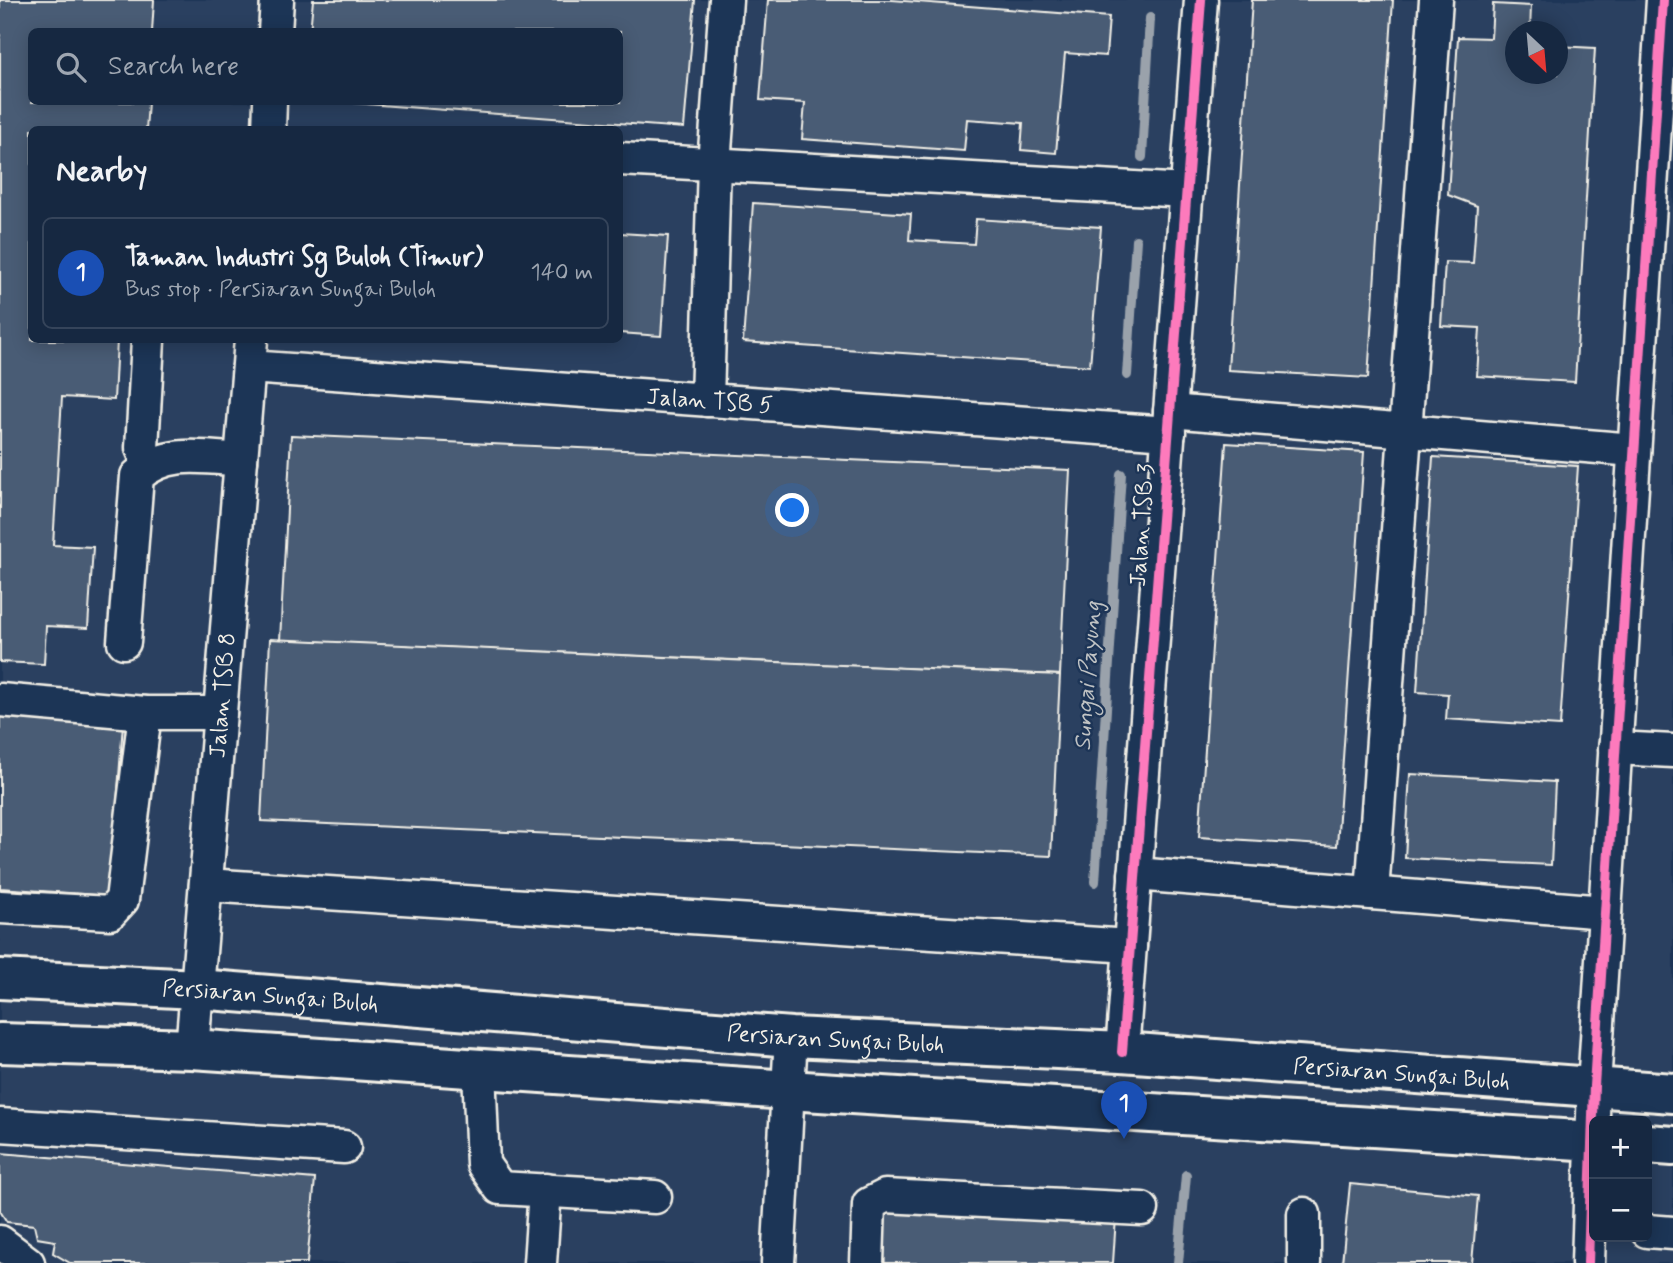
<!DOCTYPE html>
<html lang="en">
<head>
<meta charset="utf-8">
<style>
  :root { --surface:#162841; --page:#1f3048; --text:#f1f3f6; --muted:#9ea6b1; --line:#35445a; --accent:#8bbbb9 }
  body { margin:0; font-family:Mynerve,sans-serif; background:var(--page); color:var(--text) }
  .controls { position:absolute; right:21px; bottom:21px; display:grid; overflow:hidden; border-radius:10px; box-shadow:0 4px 18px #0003 }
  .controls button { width:63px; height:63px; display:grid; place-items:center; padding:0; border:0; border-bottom:2px solid var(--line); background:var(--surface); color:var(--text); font:35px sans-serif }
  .compass { position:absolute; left:1505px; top:21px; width:63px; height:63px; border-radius:50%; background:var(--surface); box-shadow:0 4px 18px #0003; rotate:154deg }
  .you { position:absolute; left:793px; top:511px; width:24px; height:24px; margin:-18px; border:5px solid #fff; border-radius:50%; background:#1a73e8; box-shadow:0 0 0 10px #1a73e833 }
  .badge { display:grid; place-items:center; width:46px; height:46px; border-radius:50%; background:var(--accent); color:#fff; font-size:23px; font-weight:700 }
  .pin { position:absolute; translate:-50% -58px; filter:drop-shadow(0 2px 4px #0008) }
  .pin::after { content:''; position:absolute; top:37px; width:24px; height:21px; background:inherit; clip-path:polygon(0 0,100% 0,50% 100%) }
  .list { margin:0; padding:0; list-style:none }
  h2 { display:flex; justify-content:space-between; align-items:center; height:91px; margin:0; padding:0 28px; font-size:30px }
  h2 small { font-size:23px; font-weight:400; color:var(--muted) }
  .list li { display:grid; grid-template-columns:46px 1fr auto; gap:21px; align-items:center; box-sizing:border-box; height:112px; margin:0 14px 14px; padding:0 14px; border:2px solid var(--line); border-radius:10px }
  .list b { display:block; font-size:26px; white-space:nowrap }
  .list p { margin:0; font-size:23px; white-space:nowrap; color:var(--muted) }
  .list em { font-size:23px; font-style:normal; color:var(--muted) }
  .icon { flex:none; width:38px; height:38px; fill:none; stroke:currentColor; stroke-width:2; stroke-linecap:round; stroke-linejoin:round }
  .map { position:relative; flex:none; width:1673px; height:1263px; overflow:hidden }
  .search { position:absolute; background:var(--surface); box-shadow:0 4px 18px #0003; left:28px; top:28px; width:595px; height:77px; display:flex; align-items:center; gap:18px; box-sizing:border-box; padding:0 24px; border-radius:10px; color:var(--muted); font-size:26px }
  .panel { position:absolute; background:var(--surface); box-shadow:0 4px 18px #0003; left:28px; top:126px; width:595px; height:217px; border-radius:10px }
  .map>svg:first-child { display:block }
  .built { fill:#2a4060; fill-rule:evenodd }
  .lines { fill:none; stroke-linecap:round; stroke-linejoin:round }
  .stream { stroke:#9aa2ab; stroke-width:10 }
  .building { fill:#485b74; stroke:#f4f1e8; stroke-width:2 }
  .minor-casing { stroke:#f4f1e8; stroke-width:37 }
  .major-casing { stroke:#f4f1e8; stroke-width:44 }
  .minor { stroke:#1d3557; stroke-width:32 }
  .major { stroke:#1d3557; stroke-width:38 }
  .cycleway-casing { stroke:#1d3557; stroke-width:15 }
  .cycleway { stroke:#fd7abc; stroke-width:10 }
  .labels { text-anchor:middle; stroke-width:5; stroke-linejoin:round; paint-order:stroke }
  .street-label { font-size:23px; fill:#f4f1e8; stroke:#1d3557 }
  .water-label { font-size:24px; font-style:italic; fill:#c0c3c4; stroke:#1d3557 }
</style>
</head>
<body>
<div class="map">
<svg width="1673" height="1263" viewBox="0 0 1673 1263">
  <rect width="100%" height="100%" fill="#1d3557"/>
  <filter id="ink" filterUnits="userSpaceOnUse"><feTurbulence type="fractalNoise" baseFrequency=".0143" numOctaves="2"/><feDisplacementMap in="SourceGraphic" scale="14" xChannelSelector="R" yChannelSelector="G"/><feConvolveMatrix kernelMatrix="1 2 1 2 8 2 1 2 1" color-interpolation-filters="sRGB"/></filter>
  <g filter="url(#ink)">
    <path class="built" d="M0,0h1673v1263h-1673zM32,32h588v70h-588zM1516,32h42v42h-42zM32,130h588v210h-588zM1594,1121h53v116h-53z"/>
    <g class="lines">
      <g class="stream">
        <polyline points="1142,157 1150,18"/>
        <polyline points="1127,375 1136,240"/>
        <polyline points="1095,882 1121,474"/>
        <polyline points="1178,1263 1186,1175"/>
      </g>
    </g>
    <g class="building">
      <polygon points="0,0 154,0 152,32 32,32 32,102 148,102 146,130 32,130 32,340 117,340 114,400 62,397 53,545 93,547 88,628 46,626 44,664 0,662"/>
      <polygon points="313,0 695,0 684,128 340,102 620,102 620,32 310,32"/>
      <polygon points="768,0 892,0 1109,17 1106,56 1065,53 1056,153 1021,150 1023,123 967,119 964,151 802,139 805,103 760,100"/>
      <polygon points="1252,0 1393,0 1368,378 1228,370"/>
      <polygon points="1493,4 1531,6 1530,32 1516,32 1516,74 1558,74 1558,46 1595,48 1575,382 1477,376 1480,328 1441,326 1445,262 1473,263 1477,206 1448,195 1458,37 1491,38"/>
      <polygon points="753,203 911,214 909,240 974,244 976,219 1101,227 1090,366 743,342"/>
      <polygon points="620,233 668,236 661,336 620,333"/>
      <polygon points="291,435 1070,470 1060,675 280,640"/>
      <polygon points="1226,443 1364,452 1337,846 1199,837"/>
      <polygon points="1433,457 1578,466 1560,726 1446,719 1448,694 1417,692"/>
      <polygon points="270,639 1060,675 1051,856 261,821"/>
      <polygon points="0,715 123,724 110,896 0,888"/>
      <polygon points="1410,774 1555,782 1551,865 1405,858"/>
      <polygon points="0,1153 315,1179 307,1263 70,1263 53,1253 55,1241 37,1238 34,1225 7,1222 0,1211"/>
      <polygon points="1350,1184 1478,1196 1472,1263 1342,1263"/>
      <polygon points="886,1205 1116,1217 1113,1263 883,1263"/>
    </g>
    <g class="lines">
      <g class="minor-casing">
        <g id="minor">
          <polyline points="275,32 277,0"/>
          <polyline points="269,130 270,102"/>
          <polyline points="620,159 1187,191"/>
          <polyline points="148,340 142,448 149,465"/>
          <path id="s1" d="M249,367l920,66"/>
          <polyline points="707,400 714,164 726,0"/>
          <polyline points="1170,411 1634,450"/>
          <path d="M124,642l13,-166c30,-27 66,-19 104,-16"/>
          <polyline points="0,700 145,713 220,713"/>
          <polyline points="1615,748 1673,751"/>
          <polyline points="1135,874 1605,912"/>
          <polyline points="206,885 1130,946"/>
          <polyline points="1372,893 1436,0"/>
          <polyline points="0,907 110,913 122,900 145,713"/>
          <path id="s2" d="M192,1049l59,-709"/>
          <polyline points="1122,1052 1201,0"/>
          <polyline points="479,1069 483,1164 500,1188 655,1197"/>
          <polyline points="0,1125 344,1147"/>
          <polyline points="1647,1231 1673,1233"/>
          <polyline points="0,1242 28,1263"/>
          <polyline points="540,1263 545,1190"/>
          <polyline points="778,1263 791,1037"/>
          <polyline points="867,1263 869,1204 885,1196 1142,1209"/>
          <polyline points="1304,1263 1304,1214"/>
          <polyline points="1588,1263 1594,1086 1663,0"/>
        </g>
      </g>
      <g class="major-casing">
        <g id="major">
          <path id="s3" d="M0,979l197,10 594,48 331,15 551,41"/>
          <polyline points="0,1043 192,1049 788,1090 1594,1141"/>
          <polyline points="1647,1144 1673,1146"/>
        </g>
      </g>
      <use href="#minor" class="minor"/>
      <use href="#major" class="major"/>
      <g class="cycleway-casing">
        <g id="cycleway">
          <polyline points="1122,1052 1201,0"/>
          <polyline points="1588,1263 1594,1086 1663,0"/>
        </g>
      </g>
      <use href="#cycleway" class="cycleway"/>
    </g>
  </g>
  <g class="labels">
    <g class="street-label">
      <text dy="8" stroke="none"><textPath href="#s1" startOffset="462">Jalan TSB 5</textPath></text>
      <text transform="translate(1141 525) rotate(-86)" y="8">Jalan TSB 3</text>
      <text dy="8" stroke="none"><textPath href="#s2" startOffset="355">Jalan TSB 8</textPath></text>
      <text dy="8" stroke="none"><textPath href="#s3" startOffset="271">Persiaran Sungai Buloh</textPath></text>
      <text dy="8" stroke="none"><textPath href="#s3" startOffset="838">Persiaran Sungai Buloh</textPath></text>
      <text dy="8" stroke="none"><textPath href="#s3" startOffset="1405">Persiaran Sungai Buloh</textPath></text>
    </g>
    <g class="water-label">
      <text transform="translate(1087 676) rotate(-86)" y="8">Sungai Payung</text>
    </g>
  </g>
</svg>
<div class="controls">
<button>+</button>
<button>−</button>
</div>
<svg class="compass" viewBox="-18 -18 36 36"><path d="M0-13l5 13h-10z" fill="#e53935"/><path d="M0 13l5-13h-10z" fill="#9ea6b1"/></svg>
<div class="you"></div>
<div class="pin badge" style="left:1124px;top:1139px;background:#1a4fb4">1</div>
<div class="search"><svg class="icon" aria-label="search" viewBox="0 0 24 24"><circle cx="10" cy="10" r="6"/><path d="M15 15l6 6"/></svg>Search here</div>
<section class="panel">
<h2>Nearby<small></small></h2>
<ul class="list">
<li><span class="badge" style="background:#1a4fb4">1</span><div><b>Taman Industri Sg Buloh (Timur)</b><p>Bus stop · Persiaran Sungai Buloh</p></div><em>140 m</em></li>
</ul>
</section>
</div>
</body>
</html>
